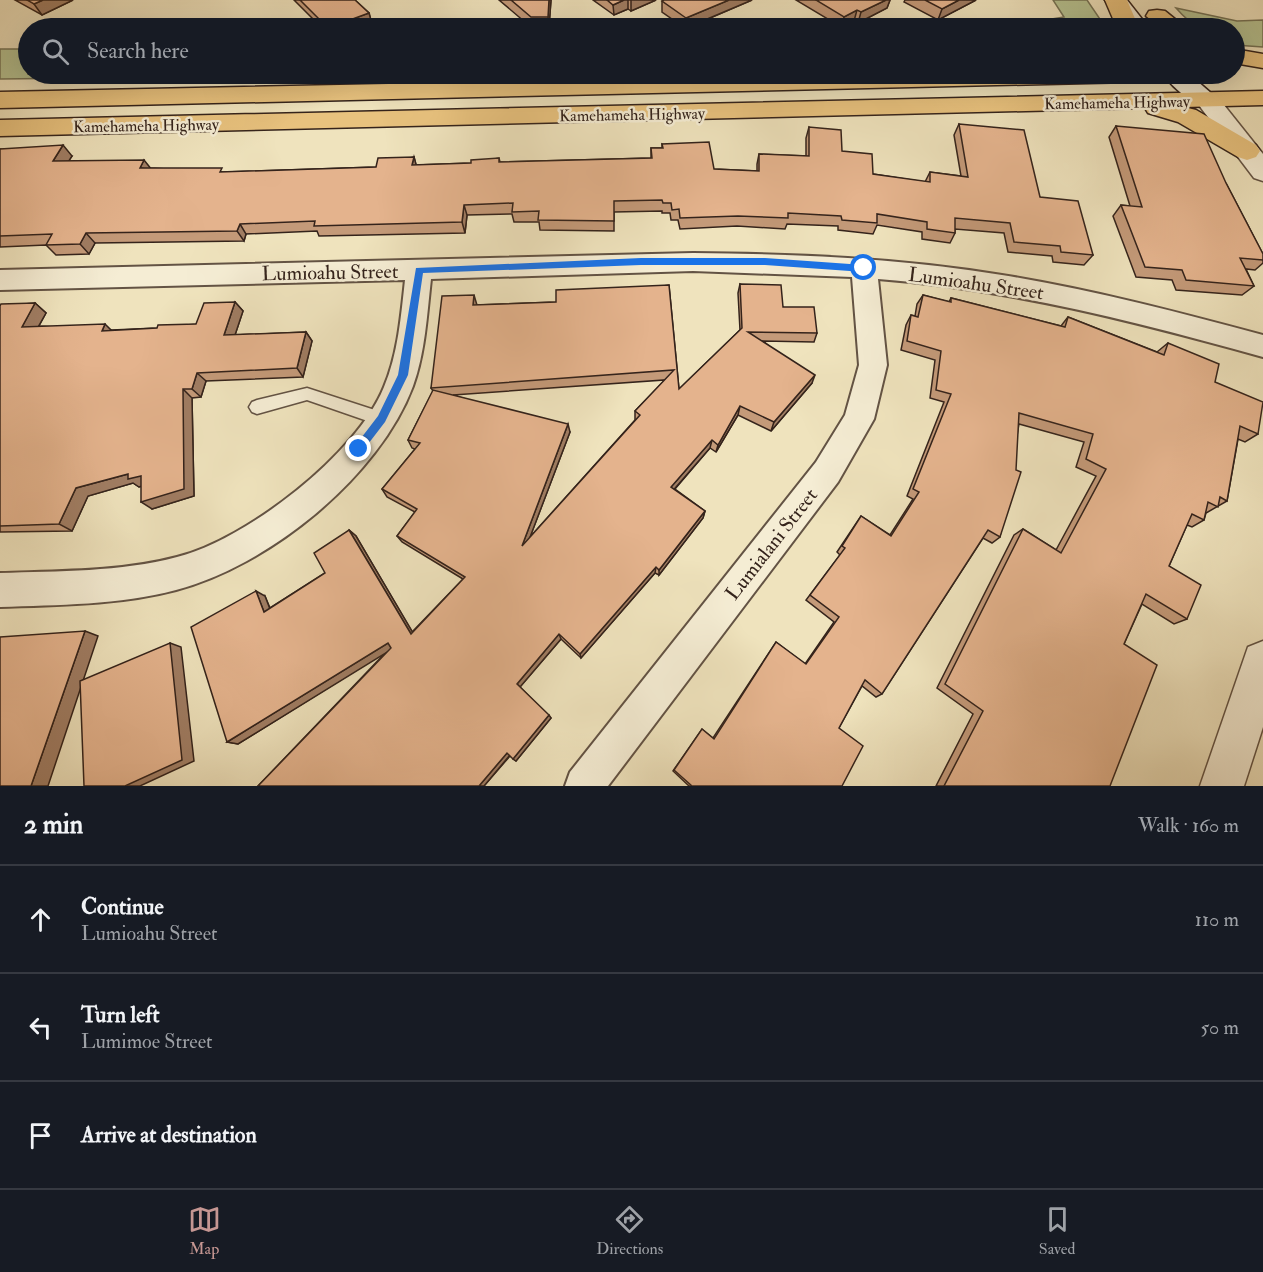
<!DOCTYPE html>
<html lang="en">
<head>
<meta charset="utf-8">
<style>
  :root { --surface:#171b24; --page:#242831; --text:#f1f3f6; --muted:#9ea1a6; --line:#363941; --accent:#c59692 }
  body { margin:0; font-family:"IM FELL Double Pica",serif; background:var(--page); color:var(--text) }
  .stop { position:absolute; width:18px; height:18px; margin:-14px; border:4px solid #1a73e8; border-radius:50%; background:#fff }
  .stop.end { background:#1a73e8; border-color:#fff; box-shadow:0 2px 6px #0008 }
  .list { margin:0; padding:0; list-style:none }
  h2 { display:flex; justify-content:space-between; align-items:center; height:78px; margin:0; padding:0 24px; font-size:26px }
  h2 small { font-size:20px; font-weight:400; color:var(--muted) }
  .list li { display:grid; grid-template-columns:39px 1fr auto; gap:18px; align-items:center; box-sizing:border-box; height:108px; padding:0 24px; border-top:2px solid var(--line) }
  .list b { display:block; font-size:22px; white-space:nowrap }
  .list p { margin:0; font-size:20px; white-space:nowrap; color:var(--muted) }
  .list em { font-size:20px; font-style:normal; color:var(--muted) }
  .icon { flex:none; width:33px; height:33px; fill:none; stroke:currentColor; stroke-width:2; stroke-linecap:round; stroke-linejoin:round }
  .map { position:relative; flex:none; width:1263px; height:786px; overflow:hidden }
  .search { position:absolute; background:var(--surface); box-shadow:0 6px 24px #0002; left:18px; right:18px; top:18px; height:66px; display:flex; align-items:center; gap:15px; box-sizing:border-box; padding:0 21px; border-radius:33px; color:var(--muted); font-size:22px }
  .sheet { height:402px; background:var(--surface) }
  nav { display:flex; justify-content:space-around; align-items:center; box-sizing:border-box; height:84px; border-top:2px solid var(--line); background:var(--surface); font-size:16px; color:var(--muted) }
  nav a { display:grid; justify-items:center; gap:3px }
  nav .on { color:var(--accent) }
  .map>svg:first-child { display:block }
  .green { fill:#b7c493; stroke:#767457; stroke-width:1.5 }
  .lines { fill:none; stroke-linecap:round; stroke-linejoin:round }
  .service-casing { stroke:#635344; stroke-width:3 }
  .minor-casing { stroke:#635344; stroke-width:4 }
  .tertiary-casing { stroke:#635344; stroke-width:3 }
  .secondary-casing { stroke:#34231b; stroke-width:3 }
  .primary-casing { stroke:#34231b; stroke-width:3 }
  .service { fill:#f5edd4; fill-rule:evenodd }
  .minor { fill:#f5edd4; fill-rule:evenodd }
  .tertiary { fill:#f5edd4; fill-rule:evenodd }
  .secondary { fill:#f5edd4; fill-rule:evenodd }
  .primary { fill:#e8c27e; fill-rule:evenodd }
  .wall { fill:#c49a79; stroke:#34231b; stroke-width:1.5; fill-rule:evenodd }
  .shaded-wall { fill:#a07d63; stroke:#34231b; stroke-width:1.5 }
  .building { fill:#e4b38d; stroke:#34231b; stroke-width:1.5 }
  .route { fill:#1a73e8 }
  .labels { text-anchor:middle; stroke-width:5; stroke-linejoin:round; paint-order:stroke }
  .far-street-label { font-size:16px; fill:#34231b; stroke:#f5edd4 }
  .street-label { font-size:20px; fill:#34231b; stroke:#f5edd4 }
</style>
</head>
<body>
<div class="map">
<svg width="1263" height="786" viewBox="0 0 1263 786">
  <rect width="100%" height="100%" fill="#efe3bd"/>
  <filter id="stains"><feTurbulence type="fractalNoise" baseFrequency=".00333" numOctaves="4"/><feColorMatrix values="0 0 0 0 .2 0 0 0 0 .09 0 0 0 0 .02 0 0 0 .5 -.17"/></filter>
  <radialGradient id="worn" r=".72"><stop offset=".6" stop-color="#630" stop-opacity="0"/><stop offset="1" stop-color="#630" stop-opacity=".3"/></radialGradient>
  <g class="green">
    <polygon points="1053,0 1087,0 1106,28 997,28 1064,17"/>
    <path d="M1176,8l61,13 26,-1v27l-28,-2 -1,-17c-31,0 -36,5 -58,-20z"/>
    <polygon points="0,49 28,49 28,74 413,74 0,79"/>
  </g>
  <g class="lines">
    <g class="service-casing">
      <polygon id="service" points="307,388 387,414 390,419 387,424 382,426 307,400 257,414 252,412 249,407 252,402 257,400"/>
    </g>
    <g class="minor-casing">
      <path id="minor" d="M693,253c104,1 206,5 309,22 88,14 175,37 261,60v22c-127,-35 -254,-68 -385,-78l9,86 -13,54 -36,63 -230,304h-43l5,-14 246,-310 29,-47 14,-50 -7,-88 -159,-6 -262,8c-4,36 -6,74 -18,107 -34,91 -145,180 -237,204 -57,15 -118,15 -176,17v-34c59,-2 120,-1 177,-16 69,-17 180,-103 207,-170 14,-33 17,-71 21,-107l-405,10v-20z"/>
    </g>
    <g class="tertiary-casing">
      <g id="tertiary">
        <polygon points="1207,92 1216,95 1263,154 1263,181 1254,178 1195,100 1198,95"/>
        <polygon points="1263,641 1263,727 1244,786 1200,786 1248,647"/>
      </g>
    </g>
    <g class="secondary-casing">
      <g id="secondary">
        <polygon points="1105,0 1127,0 1149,28 1127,28"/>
        <path d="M1163,74h26l30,26 -3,5c-19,5 -42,-16 -53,-31z"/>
      </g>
    </g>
    <g class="primary-casing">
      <g id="primary">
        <polygon points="1105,0 1127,0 1139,28 1117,28"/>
        <polygon points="1157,10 1165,11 1186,28 1161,28 1146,16 1149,11"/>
        <polygon points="1234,49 1263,54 1263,68 1234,63"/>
        <polygon points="873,74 1186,74 1182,79 1174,81 0,108 0,92"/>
        <polygon points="1263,91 1263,105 1184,107 1196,110 1256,145 1260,151 1256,157 1247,160 1238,157 1178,122 1148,113 1145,108 0,136 0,120"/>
      </g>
    </g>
    <use href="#service" class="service"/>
    <use href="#minor" class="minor"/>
    <use href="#tertiary" class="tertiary"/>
    <use href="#secondary" class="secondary"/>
    <use href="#primary" class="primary"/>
  </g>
  <g class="wall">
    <polygon points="15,0 73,0 42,15"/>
    <polygon points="294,0 355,0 369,13 372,24 360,28 322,28"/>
    <polygon points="499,0 551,0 549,27 532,28"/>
    <polygon points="593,0 656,0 631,11 628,9 614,15"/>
    <polygon points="664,0 752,0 687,28 685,28 662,12 662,1"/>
    <polygon points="796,0 890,0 887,8 858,23 854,21 841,27"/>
    <polygon points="905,0 976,0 938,20 904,2"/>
    <polygon points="959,124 1040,197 1093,255 1084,265 1053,262 1052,256 1008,252 1004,233 955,229 955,233 950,243 922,239 922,232 877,225 873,234 838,230 838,226 787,224 785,229 737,226 680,229 678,220 671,220 670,213 662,213 662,211 614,212 614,231 540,230 539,222 514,222 512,214 467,215 465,233 319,236 317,231 246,234 244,241 95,243 89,254 56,255 46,245 0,247 0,149 72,156 68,161 150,168 224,172 376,167 414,157 416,165 471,163 499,158 500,162 651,158 651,148 662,148 662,144 714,169 757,171 757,164 759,154 806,156 806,138 809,127 873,174 925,182 930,172 961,176 954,135"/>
    <polygon points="1116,126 1226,183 1263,254 1263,263 1255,270 1246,269 1254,286 1242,295 1176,290 1172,280 1136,277 1113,216 1121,205 1130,206 1109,137"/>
    <path d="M740,284l43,23 34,26 -3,9 -51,-1 49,42 -41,48 -33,-16 -22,37 -6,-4 -35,41 30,22 -2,7 -44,57 -4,-2 -74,85 -20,-19 -41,48 31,31 -35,43 -6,-5 -26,30h-226l129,-135 -149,93 -11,-2 38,-146 5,12 55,-35 24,-43 7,6 56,96 51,-53 -61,-37 -5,-6 18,-24 -28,-15 -5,-8 33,-40 -3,-1 -4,-8 25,-49 -2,-3 46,-83 79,-3 113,-17 10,104 61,-59 -2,-37zM665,380l-30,31v9l-105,117 40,-105 -117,-37z"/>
    <polygon points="923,295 949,302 951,298 1061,326 1068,317 1157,352 1168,343 1215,382 1258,434 1245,442 1238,439 1227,501 1206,513 1204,520 1192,527 1187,525 1169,566 1187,619 1174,624 1142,604 1124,644 1110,786 936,786 973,714 937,688 1014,535 1023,529 1056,550 1096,476 1076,467 1084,442 1019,424 1000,537 992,543 983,538 882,694 876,697 862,686 839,728 842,786 689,786 673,771 702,729 713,738 776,642 805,664 834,622 806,600 840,555 837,552 861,516 890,535 913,499 907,496 944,402 930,398 935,360 901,350 906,325 911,315 915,316 917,304"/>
    <polygon points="235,302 243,311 235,335 306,332 312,341 303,377 206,381 201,397 192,398 194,496 152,509 141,486 139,487 133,483 88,496 72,531 0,532 0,306 35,303 46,313 39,326 112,330 157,328 196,324"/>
  </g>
  <g class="shaded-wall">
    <polygon points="43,0 73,0 42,15 34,4"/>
    <polygon points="549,0 551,0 549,27 548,17"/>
    <polygon points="624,0 628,0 628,9 614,15 613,5"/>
    <polygon points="631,0 656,0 631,11"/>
    <polygon points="729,0 752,0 686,28 686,18"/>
    <polygon points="886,0 890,0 887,8 858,23 861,12"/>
    <polygon points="959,0 976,0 938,20 942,9"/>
    <polygon points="857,10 854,21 841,27 844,17"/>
    <polygon points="369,13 372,24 360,28 328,28"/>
    <polygon points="63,145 72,156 62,172 53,161"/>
    <polygon points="414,157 417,168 412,165"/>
    <polygon points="144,160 152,170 140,168"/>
    <polygon points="464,205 467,215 465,233 462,222"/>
    <polygon points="240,224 246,234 244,241 237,231"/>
    <polygon points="86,233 95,243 89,254 80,244"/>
    <polygon points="474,295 477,305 476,315 473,305"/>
    <polygon points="235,302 243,311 232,344 224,335"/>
    <polygon points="35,303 46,313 33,336 22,327"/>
    <polygon points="105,324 114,333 102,331"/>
    <polygon points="306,332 312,341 303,377 297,368"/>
    <polygon points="197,373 206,381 201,397 192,389"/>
    <polygon points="815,375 812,383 771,431 774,422"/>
    <polygon points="183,389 192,398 194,496 152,509 141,502"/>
    <polygon points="740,406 738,415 716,452 718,445"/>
    <polygon points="568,424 570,432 524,553 522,546"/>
    <polygon points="712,440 710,448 670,494 671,487"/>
    <polygon points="128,474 141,476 152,483 139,487 133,483 88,496 72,531 59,524 76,488"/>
    <polygon points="705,511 703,518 659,575 659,570"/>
    <polygon points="349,530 356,536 416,638 411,634"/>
    <polygon points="656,567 655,573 581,658 580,654"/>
    <polygon points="256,591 265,596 273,617 264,612"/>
    <polygon points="85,631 98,636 48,786 31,786"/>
    <polygon points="559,634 561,639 520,687 517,684"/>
    <polygon points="170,643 181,647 194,761 140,786 125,786"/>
    <polygon points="388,643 394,648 238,744 227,742"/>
    <polygon points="549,715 551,718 516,761 513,759"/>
    <polygon points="507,753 510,755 484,786 479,786"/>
  </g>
  <g class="building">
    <polygon points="27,0 43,0 34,4"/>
    <polygon points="300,0 355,0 369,13 328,28"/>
    <polygon points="511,0 549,0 548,17 531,17"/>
    <polygon points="607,0 624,0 613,5"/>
    <polygon points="664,0 729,0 686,18 662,1"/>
    <polygon points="816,0 886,0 861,12 857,10 844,17"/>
    <polygon points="925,0 959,0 942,9"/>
    <polygon points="959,124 1024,130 1040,197 1078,201 1093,255 1061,252 1060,246 1014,242 1010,223 955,218 955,233 927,229 927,222 877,214 877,223 842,220 841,216 788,213 788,218 738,216 680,218 679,209 672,210 671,203 663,203 662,200 614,201 614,221 538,220 539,211 512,212 513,203 464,205 462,222 314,226 315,221 240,224 237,231 86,233 80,244 46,245 52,234 0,236 0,149 63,145 53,161 144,160 140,168 222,168 220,172 376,167 378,158 414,157 412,165 471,163 471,160 499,158 499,162 652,158 651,148 663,148 662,144 709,142 714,169 759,171 759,154 809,156 809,127 841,130 842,151 872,154 873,174 930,182 930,172 968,177"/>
    <polygon points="1116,126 1204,134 1226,183 1263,254 1263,260 1240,258 1254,286 1186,280 1182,270 1145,267 1121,205 1142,207"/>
    <polygon points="740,284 781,285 783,307 814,307 817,333 748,332 815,375 774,422 740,406 718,445 712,440 671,487 705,511 659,570 656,567 580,654 559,634 517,684 549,715 513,759 507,753 479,786 258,786 391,648 388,643 227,742 191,627 256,591 264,612 325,573 314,553 349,530 411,634 465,577 397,536 417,509 382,489 420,443 408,440 433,390 568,424 522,546 640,415 635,411 674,370 431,388 442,296 474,295 473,305 556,302 556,290 669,285 679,389 742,328"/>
    <polygon points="923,295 951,302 951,298 1065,327 1068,317 1164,355 1168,343 1219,364 1215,382 1263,402 1258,434 1240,426 1227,501 1220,497 1218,507 1208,502 1204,520 1192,514 1169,566 1201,585 1187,619 1146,594 1124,644 1157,665 1110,786 944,786 983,711 945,684 1023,529 1061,553 1106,469 1086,459 1093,434 1019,413 1016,470 1021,472 1000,537 988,530 882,694 865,680 839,728 863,746 842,786 692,786 674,770 702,729 714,739 776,642 806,664 839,617 810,595 845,548 842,546 861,516 891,536 919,492 913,489 951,394 936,390 941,351 907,341 911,315 918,317"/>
    <polygon points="235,302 224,335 306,332 297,368 197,373 192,389 183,389 184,489 141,502 141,476 128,479 128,474 76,488 59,524 0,526 0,306 1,304 35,303 22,327 105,324 102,331 157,328 158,325 196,324 204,303"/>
    <polygon points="85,631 31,786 0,786 0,637"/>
    <polygon points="170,643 182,760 125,786 84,786 80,681"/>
  </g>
  <polygon class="route" points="641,258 765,258 864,265 868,268 864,272 765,265 641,265 423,273 408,375 385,422 362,452 355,452 355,446 378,416 398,375 416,268"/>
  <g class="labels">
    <g class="far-street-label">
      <text transform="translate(1117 102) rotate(-1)" y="6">Kamehameha Highway</text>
      <text transform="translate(632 114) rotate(-1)" y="6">Kamehameha Highway</text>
      <text transform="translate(146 125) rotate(-1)" y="6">Kamehameha Highway</text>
    </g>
    <g class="street-label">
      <text transform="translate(330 272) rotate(-1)" y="7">Lumioahu Street</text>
      <text transform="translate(976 283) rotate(8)" y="7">Lumioahu Street</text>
      <text transform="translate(771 544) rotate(-52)" y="7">Lumialani Street</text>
    </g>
  </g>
  <rect width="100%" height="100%" filter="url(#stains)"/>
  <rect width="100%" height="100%" fill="url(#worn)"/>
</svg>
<div class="stop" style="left:864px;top:268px"></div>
<div class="stop end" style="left:359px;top:449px"></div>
<div class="search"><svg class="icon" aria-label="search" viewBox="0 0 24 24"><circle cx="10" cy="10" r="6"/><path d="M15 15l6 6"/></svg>Search here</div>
</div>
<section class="sheet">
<h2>2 min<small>Walk · 160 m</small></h2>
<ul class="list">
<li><svg class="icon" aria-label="ahead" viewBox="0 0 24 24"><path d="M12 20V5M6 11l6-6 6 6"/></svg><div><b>Continue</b><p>Lumioahu Street</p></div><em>110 m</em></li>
<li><svg class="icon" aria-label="left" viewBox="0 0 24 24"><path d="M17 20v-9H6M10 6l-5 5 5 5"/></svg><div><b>Turn left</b><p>Lumimoe Street</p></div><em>50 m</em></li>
<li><svg class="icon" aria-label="arrive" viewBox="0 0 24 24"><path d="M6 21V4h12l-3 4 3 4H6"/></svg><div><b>Arrive at destination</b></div></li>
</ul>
</section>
<nav>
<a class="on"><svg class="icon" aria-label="map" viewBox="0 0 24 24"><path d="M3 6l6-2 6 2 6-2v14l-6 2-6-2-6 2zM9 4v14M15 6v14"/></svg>Map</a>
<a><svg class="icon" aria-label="directions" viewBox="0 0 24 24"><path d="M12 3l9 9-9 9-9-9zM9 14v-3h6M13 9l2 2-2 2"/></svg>Directions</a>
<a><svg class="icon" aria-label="saved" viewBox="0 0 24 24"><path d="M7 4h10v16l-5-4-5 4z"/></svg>Saved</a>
</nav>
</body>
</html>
